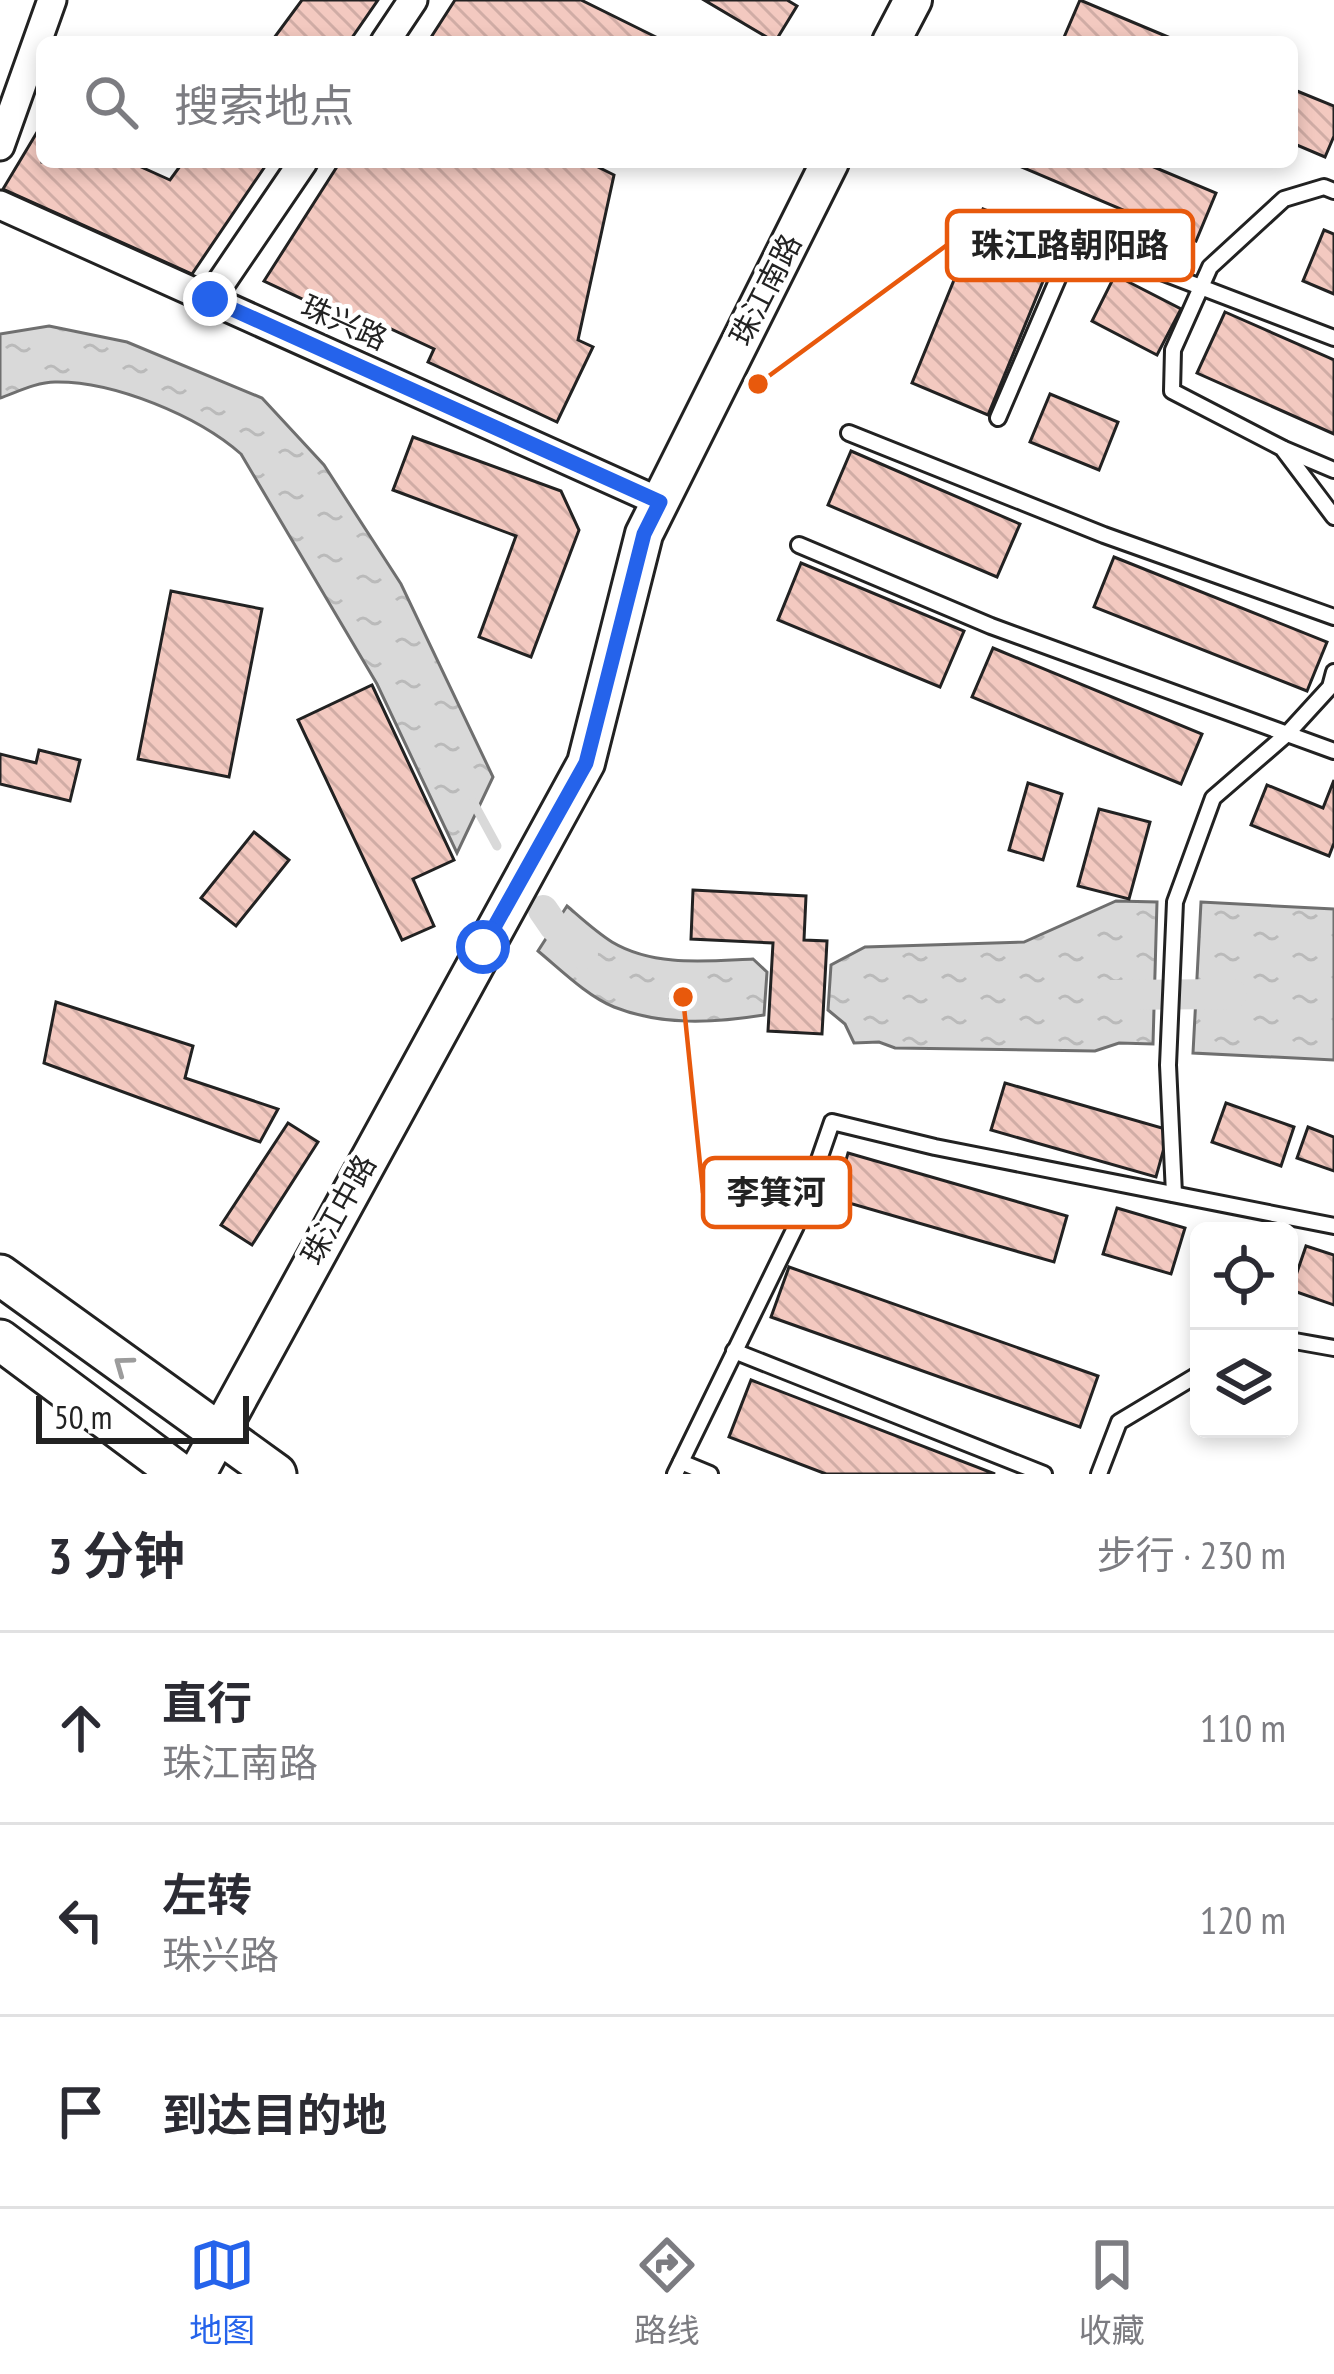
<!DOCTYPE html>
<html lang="zh">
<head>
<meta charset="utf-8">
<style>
  :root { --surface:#fff; --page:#f2f2f3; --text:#2b2b33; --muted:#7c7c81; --line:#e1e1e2; --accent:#2563eb }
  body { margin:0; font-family:"PT Sans Narrow","Noto Sans SC",sans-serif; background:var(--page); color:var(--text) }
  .controls { position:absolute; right:36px; bottom:36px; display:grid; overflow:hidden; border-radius:18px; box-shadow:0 6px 18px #0003 }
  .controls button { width:108px; height:108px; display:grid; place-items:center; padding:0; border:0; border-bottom:3px solid var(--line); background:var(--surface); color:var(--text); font:60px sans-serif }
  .scale { position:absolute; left:36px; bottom:30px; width:213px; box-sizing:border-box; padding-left:12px; border:6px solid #222; border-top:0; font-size:33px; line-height:42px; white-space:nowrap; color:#222; -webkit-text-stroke:9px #fff; paint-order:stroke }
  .stop { position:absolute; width:36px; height:36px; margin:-27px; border:9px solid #2563eb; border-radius:50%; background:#fff }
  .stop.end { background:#2563eb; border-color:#fff; box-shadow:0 3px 12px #0008 }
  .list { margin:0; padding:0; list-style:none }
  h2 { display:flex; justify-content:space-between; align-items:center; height:156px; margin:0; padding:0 48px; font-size:51px }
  h2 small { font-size:39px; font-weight:400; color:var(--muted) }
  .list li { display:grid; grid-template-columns:78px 1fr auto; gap:36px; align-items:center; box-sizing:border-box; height:192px; padding:0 48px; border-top:3px solid var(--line) }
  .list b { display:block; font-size:45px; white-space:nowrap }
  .list p { margin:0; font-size:39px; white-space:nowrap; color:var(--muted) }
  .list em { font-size:39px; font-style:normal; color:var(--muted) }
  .icon { flex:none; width:66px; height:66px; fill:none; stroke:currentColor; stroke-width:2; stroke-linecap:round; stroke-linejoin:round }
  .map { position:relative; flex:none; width:1334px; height:1474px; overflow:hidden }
  .search { position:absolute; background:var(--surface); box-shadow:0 6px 18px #0003; left:36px; right:36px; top:36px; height:132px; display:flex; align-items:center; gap:30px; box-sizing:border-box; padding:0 42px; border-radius:18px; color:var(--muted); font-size:45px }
  .sheet { height:732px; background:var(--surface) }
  nav { display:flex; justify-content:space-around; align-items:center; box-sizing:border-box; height:168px; border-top:3px solid var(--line); background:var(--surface); font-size:33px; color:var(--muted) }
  nav a { display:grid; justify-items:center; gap:6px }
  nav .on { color:var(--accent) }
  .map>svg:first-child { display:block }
  .water { fill:url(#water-ripples); stroke:#6f6f6f; stroke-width:3 }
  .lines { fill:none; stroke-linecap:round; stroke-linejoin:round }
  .stream { stroke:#d9d9d9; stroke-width:9 }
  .canal { stroke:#d9d9d9; stroke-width:30 }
  .building { fill:url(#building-back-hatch); stroke:#222; stroke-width:3 }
  .lane-casing { stroke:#222; stroke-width:20 }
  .street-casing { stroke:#222; stroke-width:33 }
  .secondary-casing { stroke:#222; stroke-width:42 }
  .primary-casing { stroke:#222; stroke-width:45 }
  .lane { stroke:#fff; stroke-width:14 }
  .street { stroke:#fff; stroke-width:27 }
  .secondary { stroke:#fff; stroke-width:36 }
  .primary { stroke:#fff; stroke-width:39 }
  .oneway { stroke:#9c9c9c }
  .route { stroke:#2563eb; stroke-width:15 }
  .labels { text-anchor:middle; stroke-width:9; stroke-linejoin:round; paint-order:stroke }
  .street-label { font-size:30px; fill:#222; stroke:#fff }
  .leader { fill:none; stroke:#e8590c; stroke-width:4.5 }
  .callout-dot { fill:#e8590c; stroke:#fff; stroke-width:4.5 }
  .callout { fill:#fff; stroke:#e8590c; stroke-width:4.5 }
  .callout-label { font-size:33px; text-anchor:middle; font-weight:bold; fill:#222 }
</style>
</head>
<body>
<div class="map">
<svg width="1334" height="1474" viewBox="0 0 1334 1474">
  <defs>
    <pattern id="water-ripples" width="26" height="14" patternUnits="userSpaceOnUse" patternTransform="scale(3)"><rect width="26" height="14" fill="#d9d9d9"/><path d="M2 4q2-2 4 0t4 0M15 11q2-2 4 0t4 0" fill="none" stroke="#bababa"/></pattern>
    <pattern id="building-back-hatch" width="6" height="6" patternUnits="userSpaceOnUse" patternTransform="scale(3)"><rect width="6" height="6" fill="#f3c9c0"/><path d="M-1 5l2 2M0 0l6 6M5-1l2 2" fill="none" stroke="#d0aca5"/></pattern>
  </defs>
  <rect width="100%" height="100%" fill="#fff"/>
  <g class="water">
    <path d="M49,326l78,16 135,56 62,67 77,119 92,193 -36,76 -80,-169 -136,-230c-43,-38 -127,-73 -186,-72 -18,0 -38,10 -55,16v-64z"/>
    <polygon points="1116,901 1157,902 1153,1044 1119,1043 1095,1051 895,1048 879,1042 854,1043 845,1024 828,1010 831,965 865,947 1024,942"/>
    <polygon points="1201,902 1334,909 1334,1060 1193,1053"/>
    <path d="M567,906c14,12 29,26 45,36 42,25 94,19 141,17l14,13 -3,43c-50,8 -102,11 -150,-8 -27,-11 -53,-37 -76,-56z"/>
  </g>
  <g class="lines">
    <polyline class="stream" points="473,802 497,846"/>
    <g class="canal">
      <polyline points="543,910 554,926 583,954"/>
      <polyline points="1112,995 1232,994"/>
    </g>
  </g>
  <g class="building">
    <polygon points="302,0 378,0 349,42 271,42"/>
    <polygon points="455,0 581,0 664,41 428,42"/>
    <polygon points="704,0 787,0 797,6 775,42"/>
    <polygon points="1080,0 1180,42 1062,42"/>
    <polygon points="1292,89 1334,106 1334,136 1325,157 1292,143"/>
    <polygon points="42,124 42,162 130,162 170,180 183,162 268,162 192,274 3,189"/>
    <polygon points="340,162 588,162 614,175 578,340 593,347 557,422 428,362 434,349 378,323 373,332 264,281"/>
    <polygon points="1010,162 1142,162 1216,193 1196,241"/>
    <polygon points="983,209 1060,240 988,415 912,383"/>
    <polygon points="1324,230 1334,234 1334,294 1303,281"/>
    <polygon points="1115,275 1181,309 1157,355 1092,321"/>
    <polygon points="1225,312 1334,360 1334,434 1197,373"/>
    <polygon points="1050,394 1118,422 1099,470 1030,442"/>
    <polygon points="413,437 561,491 579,530 531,657 479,637 516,536 393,490"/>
    <polygon points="851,451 1020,524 997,577 828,505"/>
    <polygon points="1114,557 1327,642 1307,691 1094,607"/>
    <polygon points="801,563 964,631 940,687 778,620"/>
    <polygon points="171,591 262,609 229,777 138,759"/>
    <polygon points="993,648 1202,734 1181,784 972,697"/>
    <polygon points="372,685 454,860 413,879 434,926 402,940 298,720"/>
    <polygon points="39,750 80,760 70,801 0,784 0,754 36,763"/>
    <polygon points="1334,780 1334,843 1329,856 1251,825 1267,785 1323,808"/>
    <polygon points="1028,783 1062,794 1043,860 1009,850"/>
    <polygon points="1099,809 1150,822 1129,899 1078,886"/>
    <polygon points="254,832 289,860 236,926 201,898"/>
    <polygon points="693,890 806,896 804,940 827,941 822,1034 768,1031 773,943 691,939"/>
    <polygon points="56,1002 193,1046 185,1078 278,1109 260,1142 44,1063"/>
    <polygon points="1005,1083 1169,1130 1156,1177 991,1130"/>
    <polygon points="1226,1103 1294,1127 1281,1166 1212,1142"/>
    <polygon points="288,1123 318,1142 252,1245 221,1225"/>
    <polygon points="1308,1127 1334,1137 1334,1171 1297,1158"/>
    <polygon points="848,1153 1067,1216 1054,1262 835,1199"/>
    <polygon points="1117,1208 1185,1228 1171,1274 1103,1254"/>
    <polygon points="1306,1246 1334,1255 1334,1305 1291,1290"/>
    <polygon points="789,1267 1098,1376 1080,1427 771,1317"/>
    <polygon points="751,1380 995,1474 826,1474 729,1437"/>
  </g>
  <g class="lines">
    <g class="lane-casing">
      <g id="lane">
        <polyline points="1334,191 1324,187 1284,199 1210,267 1173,350 1172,391 1282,448 1334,517"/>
        <polyline points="998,418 1075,239 1334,338"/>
        <polyline points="849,433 1104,535 1334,617"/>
        <polyline points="1284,449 1334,470"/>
        <polyline points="799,545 991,626 1334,751"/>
        <polyline points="1174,1194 1168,1065 1175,902 1213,798 1287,734 1330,687 1334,672"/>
        <polyline points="1289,1340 1334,1348"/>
        <polyline points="734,1351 1044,1474"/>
        <polyline points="681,1462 710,1474"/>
        <polyline points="675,1474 796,1226 832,1122 935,1147 1334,1226"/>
        <polyline points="1099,1474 1119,1422 1199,1374"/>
      </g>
    </g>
    <g class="street-casing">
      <g id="street">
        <polyline points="385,42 413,0"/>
        <polyline points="0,146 52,0"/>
        <polyline points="0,205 660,502"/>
        <polyline points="210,299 303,162"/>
      </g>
    </g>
    <g class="secondary-casing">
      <g id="secondary">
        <polyline points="891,42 913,0"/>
        <polyline points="197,1474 586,763 644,534 830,162"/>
      </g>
    </g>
    <g class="primary-casing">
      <g id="primary">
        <polyline points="0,1275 276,1474"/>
        <polyline points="0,1340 180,1474"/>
      </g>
    </g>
    <use href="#lane" class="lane"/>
    <use href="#street" class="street"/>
    <use href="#secondary" class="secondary"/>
    <use href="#primary" class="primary"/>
  </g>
  <defs><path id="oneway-chevron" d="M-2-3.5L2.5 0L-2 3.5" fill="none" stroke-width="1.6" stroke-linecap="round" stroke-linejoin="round" transform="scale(3)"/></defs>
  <use class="oneway" href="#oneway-chevron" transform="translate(123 1365) rotate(-144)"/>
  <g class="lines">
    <polyline class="route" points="210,299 660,502 644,534 586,763 483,947"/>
  </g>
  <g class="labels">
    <g class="street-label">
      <text transform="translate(766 290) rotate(-63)" y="10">珠江南路</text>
      <text transform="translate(344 323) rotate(24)" y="10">珠兴路</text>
      <text transform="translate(339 1210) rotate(-61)" y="10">珠江中路</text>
    </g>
  </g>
  <path class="leader" d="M758 384L947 245M683 997L703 1193"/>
  <g class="callout-dot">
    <circle cx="758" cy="384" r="12"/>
    <circle cx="683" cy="997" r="12"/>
  </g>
  <g class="callout">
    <rect x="947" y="211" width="246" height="69" rx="12"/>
    <rect x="703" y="1158" width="147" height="69" rx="12"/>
  </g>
  <g class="callout-label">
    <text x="1070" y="257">珠江路朝阳路</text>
    <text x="776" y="1204">李箕河</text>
  </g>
</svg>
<div class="controls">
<button><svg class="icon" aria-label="locate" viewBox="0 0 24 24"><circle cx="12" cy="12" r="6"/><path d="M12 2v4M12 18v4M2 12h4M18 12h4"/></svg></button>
<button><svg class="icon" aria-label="layers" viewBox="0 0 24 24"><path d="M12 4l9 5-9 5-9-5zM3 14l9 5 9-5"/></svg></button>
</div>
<div class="scale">50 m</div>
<div class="stop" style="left:483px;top:947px"></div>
<div class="stop end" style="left:210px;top:299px"></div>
<div class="search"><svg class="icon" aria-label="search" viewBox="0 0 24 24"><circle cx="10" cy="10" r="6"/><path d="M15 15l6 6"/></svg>搜索地点</div>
</div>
<section class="sheet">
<h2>3 分钟<small>步行 · 230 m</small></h2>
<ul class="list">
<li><svg class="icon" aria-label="ahead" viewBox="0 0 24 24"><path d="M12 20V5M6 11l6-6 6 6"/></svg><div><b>直行</b><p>珠江南路</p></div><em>110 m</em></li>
<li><svg class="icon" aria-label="left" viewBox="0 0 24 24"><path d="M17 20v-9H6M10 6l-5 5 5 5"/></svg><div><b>左转</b><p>珠兴路</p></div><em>120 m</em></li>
<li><svg class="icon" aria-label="arrive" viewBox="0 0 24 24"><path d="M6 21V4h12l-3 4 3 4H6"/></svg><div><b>到达目的地</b></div></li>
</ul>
</section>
<nav>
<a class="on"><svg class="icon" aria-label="map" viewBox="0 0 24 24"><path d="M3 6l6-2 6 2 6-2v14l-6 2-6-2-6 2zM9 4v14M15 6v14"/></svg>地图</a>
<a><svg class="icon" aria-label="directions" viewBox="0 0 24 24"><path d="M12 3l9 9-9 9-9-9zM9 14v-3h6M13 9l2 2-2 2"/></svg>路线</a>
<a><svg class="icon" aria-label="saved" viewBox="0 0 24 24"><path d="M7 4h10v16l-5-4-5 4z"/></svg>收藏</a>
</nav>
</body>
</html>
